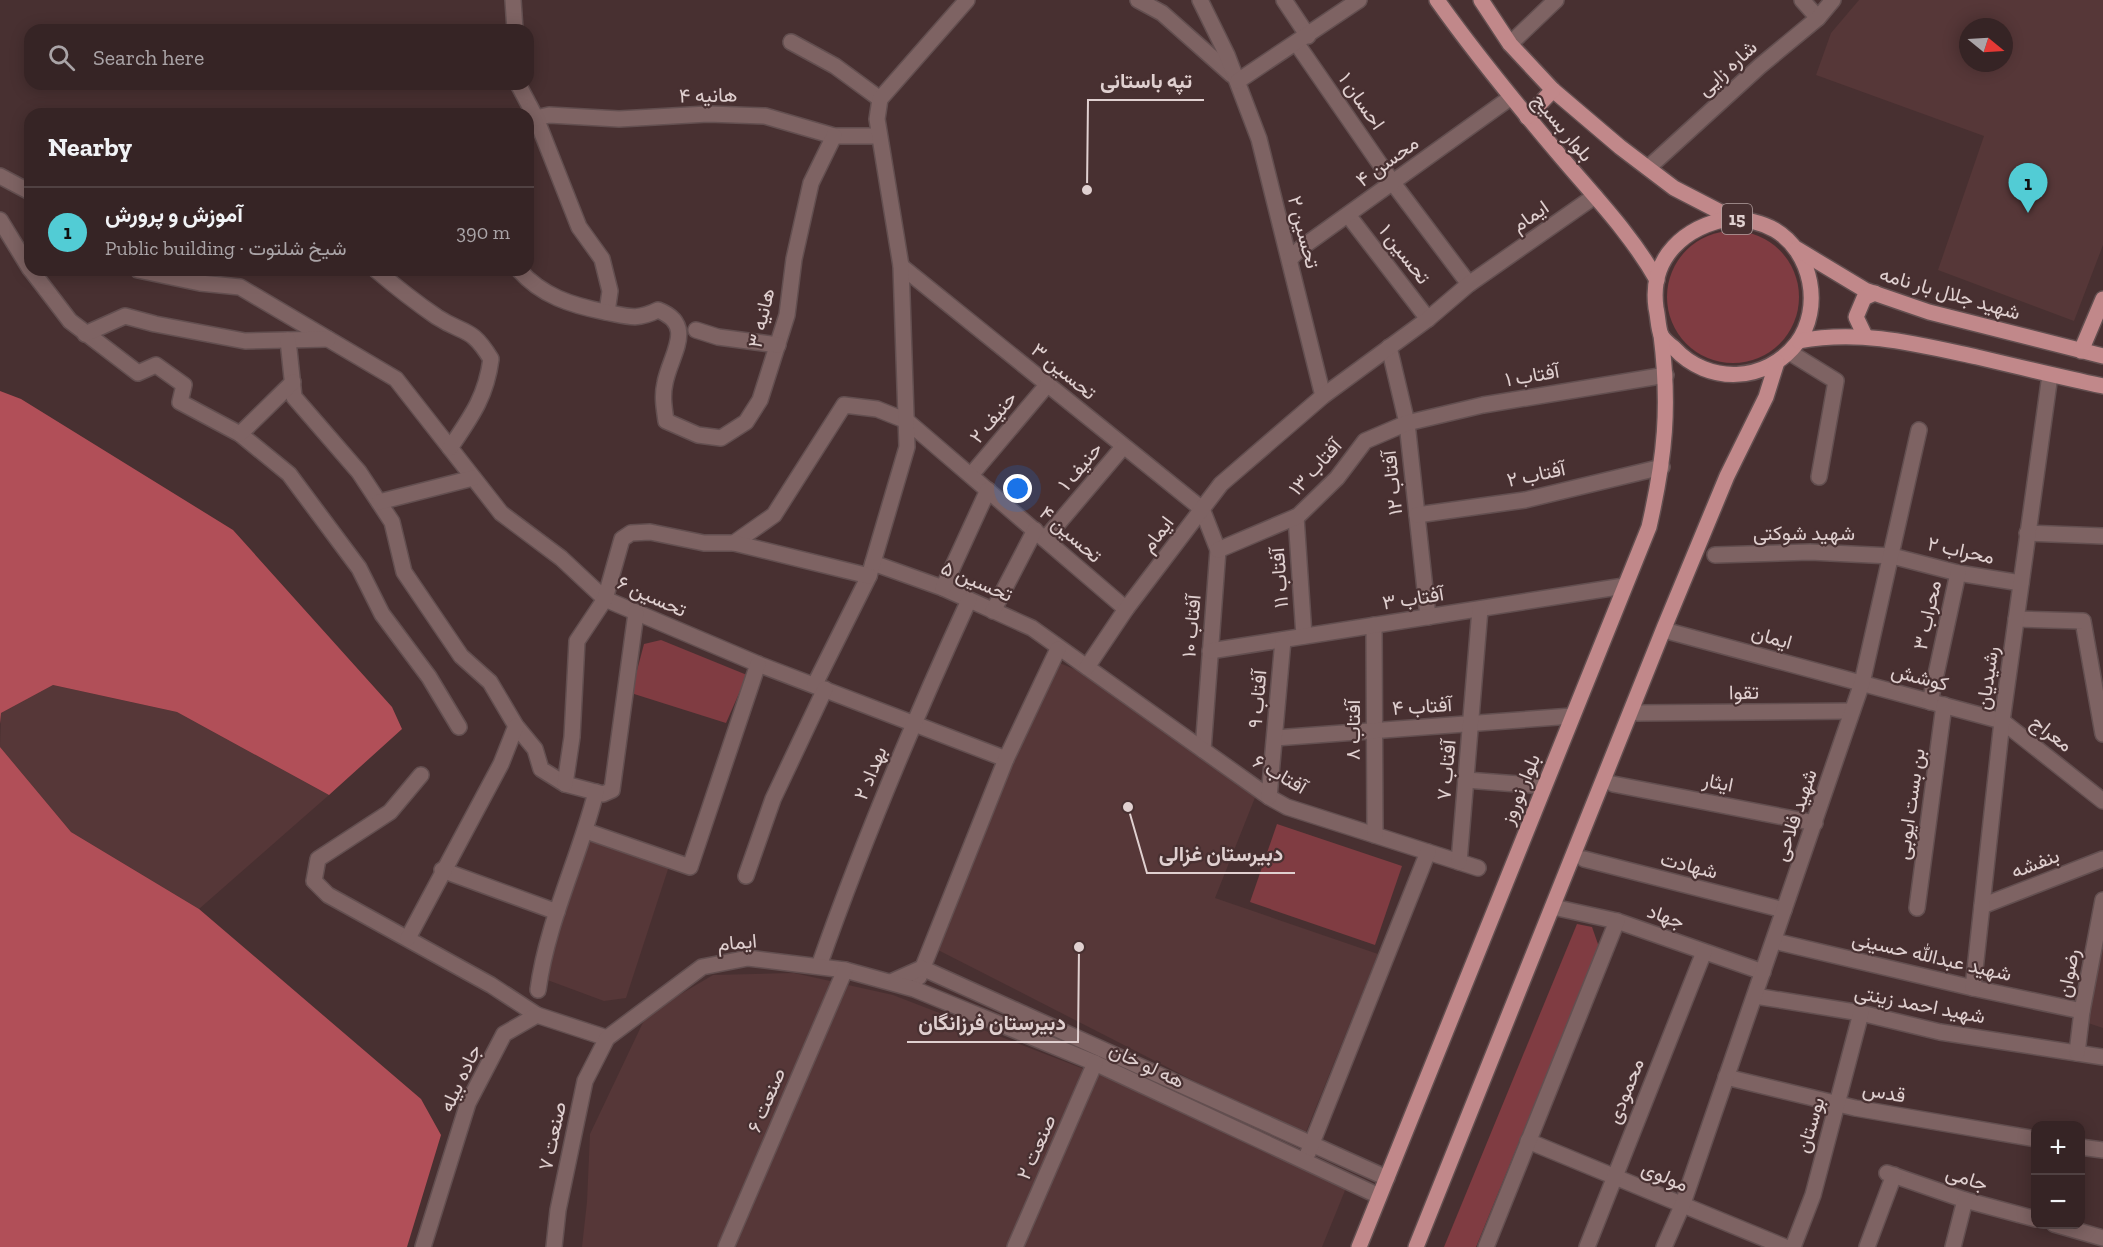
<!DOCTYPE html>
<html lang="en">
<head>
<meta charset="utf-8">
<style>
  :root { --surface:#362425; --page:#413032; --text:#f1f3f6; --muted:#aaa4a7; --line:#504142; --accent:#52ccd5 }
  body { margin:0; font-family:"Zilla Slab",Vazirmatn,serif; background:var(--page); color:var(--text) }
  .controls { position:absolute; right:18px; bottom:18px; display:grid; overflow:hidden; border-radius:12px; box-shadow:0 3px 15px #0003 }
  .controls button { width:54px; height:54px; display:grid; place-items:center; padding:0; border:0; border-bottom:2px solid var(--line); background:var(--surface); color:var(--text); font:30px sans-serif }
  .compass { position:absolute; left:1959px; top:18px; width:54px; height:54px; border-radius:50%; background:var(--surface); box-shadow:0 3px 15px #0003; rotate:108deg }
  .you { position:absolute; left:1018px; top:489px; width:21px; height:21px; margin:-15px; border:4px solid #fff; border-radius:50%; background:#1a73e8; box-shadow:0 0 0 9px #1a73e833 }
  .badge { display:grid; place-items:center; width:39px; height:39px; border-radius:50%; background:var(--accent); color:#111; font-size:20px; font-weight:700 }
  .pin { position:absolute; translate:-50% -50px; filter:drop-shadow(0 2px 3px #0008) }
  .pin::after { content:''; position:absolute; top:32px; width:21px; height:18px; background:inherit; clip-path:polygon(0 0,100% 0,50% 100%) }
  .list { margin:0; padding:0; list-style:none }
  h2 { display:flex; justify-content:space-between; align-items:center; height:78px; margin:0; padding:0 24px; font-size:26px }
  h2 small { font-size:20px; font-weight:400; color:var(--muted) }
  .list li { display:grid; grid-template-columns:39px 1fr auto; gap:18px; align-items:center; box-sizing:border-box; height:90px; padding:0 24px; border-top:2px solid var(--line) }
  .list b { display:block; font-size:22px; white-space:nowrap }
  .list p { margin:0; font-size:20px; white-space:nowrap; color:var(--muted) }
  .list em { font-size:20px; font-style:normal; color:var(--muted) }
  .icon { flex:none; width:33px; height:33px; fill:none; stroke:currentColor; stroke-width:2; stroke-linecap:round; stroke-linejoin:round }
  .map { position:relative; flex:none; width:2103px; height:1247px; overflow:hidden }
  .search { position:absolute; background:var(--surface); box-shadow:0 3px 15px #0003; left:24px; top:24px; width:510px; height:66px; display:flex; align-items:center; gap:15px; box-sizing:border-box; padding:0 21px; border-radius:18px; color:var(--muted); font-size:22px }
  .panel { position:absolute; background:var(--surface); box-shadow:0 3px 15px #0003; left:24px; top:108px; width:510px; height:168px; border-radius:18px }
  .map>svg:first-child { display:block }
  .built { fill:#563738; fill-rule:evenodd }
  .green { fill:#803c42 }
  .forest { fill:#b14f58 }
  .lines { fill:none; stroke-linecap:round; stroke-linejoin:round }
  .minor-casing { stroke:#634f50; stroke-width:18 }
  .major-casing { stroke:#634f50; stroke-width:18 }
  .minor { stroke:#7e6363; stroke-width:15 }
  .major { stroke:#c1888a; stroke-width:15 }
  .labels { text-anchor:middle; stroke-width:4.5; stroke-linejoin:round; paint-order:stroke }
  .shield { fill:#483031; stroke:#b2a0a0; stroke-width:1.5 }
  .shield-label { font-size:18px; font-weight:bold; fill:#e0d0d0 }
  .street-label { font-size:20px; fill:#e0d0d0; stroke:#483031 }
  .leader { fill:none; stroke:#e0d0d0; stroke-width:2 }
  .callout-dot { fill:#e0d0d0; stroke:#483031; stroke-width:2 }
  .callout-label { font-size:21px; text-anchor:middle; font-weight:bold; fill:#e0d0d0; stroke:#483031; stroke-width:4.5; stroke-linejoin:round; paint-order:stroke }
</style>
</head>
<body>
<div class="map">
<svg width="2103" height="1247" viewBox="0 0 2103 1247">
  <rect width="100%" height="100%" fill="#483031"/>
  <g class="built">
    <path d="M1859,0h244v245l-29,76 -136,-51 46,-134 -168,-61 15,-42zM1968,27h36v36h-36z"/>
    <polygon points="1057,662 1106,682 1260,785 1215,898 1378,954 1304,1137 938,950 977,841"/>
    <polygon points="53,685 177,712 329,795 199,909 71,832 0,747 1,713"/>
    <polygon points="590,840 669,866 626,998 604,1001 542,978"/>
    <polygon points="2103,948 2103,1028 2085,1022"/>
    <polygon points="794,973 893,995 1221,1122 1346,1188 1322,1247 582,1247 587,1202 590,1134 647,1014 713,975"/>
  </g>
  <g class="green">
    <circle cx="1733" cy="297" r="66"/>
    <polygon points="661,640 747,675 726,723 631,693 644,644"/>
    <polygon points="1277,824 1402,866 1375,945 1250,902"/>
    <polygon points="1577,924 1592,927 1599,947 1476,1247 1444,1247"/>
  </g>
  <g class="forest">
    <polygon points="0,391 21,399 233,530 392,707 402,729 329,795 177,712 53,685 1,713 0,724"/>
    <polygon points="0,747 71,832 199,909 421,1099 441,1135 407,1247 0,1247"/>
  </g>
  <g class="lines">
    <g class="minor-casing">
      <g id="minor">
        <polyline points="513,0 515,30"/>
        <polyline points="1138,0 1162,13 1232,75"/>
        <polyline points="1200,0 1227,55 1259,139 1323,396"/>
        <polyline points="1284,0 1308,36"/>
        <polyline points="1802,0 1818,18"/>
        <polyline points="791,42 835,66 880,99"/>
        <polyline points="1297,44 1393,183 1469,284"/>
        <polyline points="1510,44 1556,0"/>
        <polyline points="1238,81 1359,0"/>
        <polyline points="518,84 536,118 579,227 602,259 610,291 607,312"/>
        <polyline points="536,118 549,115 619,119 708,114 765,116 834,136 879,136"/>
        <polyline points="1648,168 1760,66 1818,18 1833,0"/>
        <polyline points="0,176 30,192"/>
        <polyline points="1348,215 1428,319"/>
        <polyline points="0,220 30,269"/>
        <polyline points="1290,259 1301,248 1510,98"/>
        <polyline points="901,266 1202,509 1218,550 1203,750"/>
        <polyline points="31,270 70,321 138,373 156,365 184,385 180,402 240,434 289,474 359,568 382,614 429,677 459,727"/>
        <polyline points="138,270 200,283 240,287 396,379 501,513 561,558 605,599 758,664 1006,759"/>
        <path d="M376,270c20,17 39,32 61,47 28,18 34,9 54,42 -5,38 -20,58 -41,89"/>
        <path d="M519,270c23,26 52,35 86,42 22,4 31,9 53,-2 39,15 12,45 7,73 -3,13 -1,24 1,38l32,14 23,3 25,-16 14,-22 27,-85 7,-56 17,-76 23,-47"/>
        <polyline points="696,330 718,337 778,345"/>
        <polyline points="85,334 125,316 155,324 245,341 328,339"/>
        <polyline points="288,340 294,397 359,472 392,522 404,572 461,656 490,682 516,726 535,749 541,769 565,784 603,794 612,790 636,613"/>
        <polyline points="1389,347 1407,423 1428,617"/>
        <polyline points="1789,352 1836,381 1819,477"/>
        <polyline points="240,434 293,382"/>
        <polyline points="971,475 1047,385"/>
        <polyline points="379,502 473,478"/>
        <polyline points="1417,515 1525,500 1662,467"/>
        <polyline points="1296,517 1304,636"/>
        <polyline points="2027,533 2103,536"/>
        <polyline points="1045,539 1123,447"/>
        <polyline points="734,543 774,515 844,405 877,409 907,421 1126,609"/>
        <polyline points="1218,550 1298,516 1337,478 1365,441 1407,423 1483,405 1666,375"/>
        <polyline points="1715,555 1810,552 1892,556 1958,573 2021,583"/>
        <polyline points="873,563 943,588 1032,628 1269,797 1287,807 1478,868"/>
        <polyline points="943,588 988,490"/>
        <polyline points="993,611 1035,530"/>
        <polyline points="2016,619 2083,621 2103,734"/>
        <polyline points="1374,625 1375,835"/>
        <polyline points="1671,632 2002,721 2103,801"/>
        <polyline points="1210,651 1624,586"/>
        <polyline points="1087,667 1126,609 1221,484 1323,396 1428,319 1469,284 1595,196"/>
        <polyline points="815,684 869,576 907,447 901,266 877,119 880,99 967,0"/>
        <polyline points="1930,702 1958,573"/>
        <polyline points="1637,713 1852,711"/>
        <polyline points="1275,738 1572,716"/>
        <polyline points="421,775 390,812 318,859 314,881 328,895 491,985 537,1015"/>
        <polyline points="1466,780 1544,786"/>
        <polyline points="565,784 572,737 577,641 605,599 622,539 631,533 650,532 704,543 734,543 869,576"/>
        <polyline points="1613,784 1815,823"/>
        <polyline points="1269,797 1283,640"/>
        <polyline points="586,831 690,867 758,664"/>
        <polyline points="1584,859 1784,910"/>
        <polyline points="1459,862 1480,609"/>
        <polyline points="442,870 557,912"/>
        <polyline points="746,876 773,799 825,689"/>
        <polyline points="1982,906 2103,859"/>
        <polyline points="1553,907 1617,921 1763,972"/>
        <polyline points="1917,908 1944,705"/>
        <polyline points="408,938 501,764 516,726"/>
        <polyline points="1774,941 1973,988 2082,1011"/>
        <path d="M819,966c44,-125 95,-246 150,-366"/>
        <polyline points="919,977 1006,759 1058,649"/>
        <polyline points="893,981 922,968 1387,1178"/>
        <polyline points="1973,988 2002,721 2050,375"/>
        <path d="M538,990c9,-68 41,-131 58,-198"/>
        <polyline points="1755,996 1861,1013 1940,1032 2103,1057"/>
        <polyline points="2077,1053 2082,1011 2103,900"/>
        <polyline points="1726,1077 1855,1108 2036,1139"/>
        <polyline points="1528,1141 1785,1247"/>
        <polyline points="2080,1147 2103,1150"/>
        <polyline points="1308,1153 1428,852"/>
        <polyline points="1887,1173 1965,1200 2036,1219"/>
        <polyline points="2054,1224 2103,1238"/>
        <polyline points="423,1247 468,1103 504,1034 537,1015 607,1038"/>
        <polyline points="554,1247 558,1210 585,1081 607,1038 702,967 748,958 845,970 914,989 1095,1063 1379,1196"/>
        <polyline points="726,1247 845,970"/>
        <polyline points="1015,1247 1095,1063"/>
        <polyline points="1486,1247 1617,921"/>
        <polyline points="1587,1247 1704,952"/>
        <polyline points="1664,1247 1682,1206 1862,683 1919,430"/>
        <polyline points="1793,1247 1813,1195 1861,1013"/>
        <polyline points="1867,1247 1894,1175"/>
        <polyline points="1953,1247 1965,1200"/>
      </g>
    </g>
    <g class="major-casing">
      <g id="major">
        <path d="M1437,0c39,55 81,106 125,158 33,39 69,76 95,122"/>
        <polyline points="1481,0 1510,44 1553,90 1620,147 1674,188 1732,218"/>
        <polyline points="1527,117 1553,90"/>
        <path d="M1732,218c15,2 29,4 43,12 37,22 48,78 22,113 -31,40 -89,42 -123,5 -4,-3 -10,-8 -13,-13 -3,-7 -3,-19 -5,-27 -7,-51 29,-82 76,-90z"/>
        <polyline points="1797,249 1865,290 1929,312 2103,356"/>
        <polyline points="1865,336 1856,317 1864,298 1875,293"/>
        <path d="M1799,341c61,-12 118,3 178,16 42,10 84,20 126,29"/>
        <polyline points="2081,351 2103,299"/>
        <path d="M1359,1247l290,-720c16,-70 21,-120 12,-192"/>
        <polyline points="1416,1247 1664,628 1727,476 1766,397 1777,362"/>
      </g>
    </g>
    <use href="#minor" class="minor"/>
    <use href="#major" class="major"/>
  </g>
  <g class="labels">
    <rect class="shield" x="1722" y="204" width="30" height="30" rx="4.5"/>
    <g class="shield-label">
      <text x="1737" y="225">15</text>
    </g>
    <g class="street-label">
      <text transform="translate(1727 68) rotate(-42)" y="7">شاره زایی</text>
      <text transform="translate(708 95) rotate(-1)" y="7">هانیه ۴</text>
      <text transform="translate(1362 101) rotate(55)" y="7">احسان ۱</text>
      <text transform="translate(1563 127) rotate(50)" y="7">بلوار بسیج</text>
      <text transform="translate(1387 161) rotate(-36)" y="7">محسن ۴</text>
      <text transform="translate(1530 216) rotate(-35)" y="7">ایمام</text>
      <text transform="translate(1304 232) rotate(75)" y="7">تحسین ۲</text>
      <text transform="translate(1405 254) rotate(52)" y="7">تحسین ۱</text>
      <text transform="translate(1950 293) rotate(16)" y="7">شهید جلال بار نامه</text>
      <text transform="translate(761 318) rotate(-77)" y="7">هانیه ۳</text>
      <text transform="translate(1064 371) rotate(39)" y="7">تحسین ۳</text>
      <text transform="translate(1532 375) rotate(-10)" y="7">آفتاب ۱</text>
      <text transform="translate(993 417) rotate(-50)" y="7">حنیف ۲</text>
      <text transform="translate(1080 466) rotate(-50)" y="7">حنیف ۱</text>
      <text transform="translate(1315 467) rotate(-48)" y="7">آفتاب ۱۳</text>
      <text transform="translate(1536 474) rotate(-12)" y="7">آفتاب ۲</text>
      <text transform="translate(1392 483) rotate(-96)" y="7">آفتاب ۱۲</text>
      <text x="1804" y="540">شهید شوکتی</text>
      <text transform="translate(1071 534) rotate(41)" y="7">تحسین ۴</text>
      <text transform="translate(1157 534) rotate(-53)" y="7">ایمام</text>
      <text transform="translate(1961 550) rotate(12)" y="7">محراب ۲</text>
      <text transform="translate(1279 578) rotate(-94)" y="7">آفتاب ۱۱</text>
      <text transform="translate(977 581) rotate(23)" y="7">تحسین ۵</text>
      <text transform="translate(652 596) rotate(24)" y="7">تحسین ۶</text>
      <text transform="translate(1413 598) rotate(-9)" y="7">آفتاب ۳</text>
      <text transform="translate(1927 615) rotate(-78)" y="7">محراب ۳</text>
      <text transform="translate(1191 626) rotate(-85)" y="7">آفتاب ۱۰</text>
      <text transform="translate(1772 637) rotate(16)" y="7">ایمان</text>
      <text transform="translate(1920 677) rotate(15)" y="7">کوشش</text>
      <text transform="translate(1987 678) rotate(-82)" y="7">رشیدیان</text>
      <text transform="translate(1744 692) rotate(-1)" y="7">تقوا</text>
      <text transform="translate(1257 699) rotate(-85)" y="7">آفتاب ۹</text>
      <text transform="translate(1422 706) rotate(-4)" y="7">آفتاب ۴</text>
      <text transform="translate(1353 730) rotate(-90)" y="7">آفتاب ۸</text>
      <text transform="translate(2052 733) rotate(38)" y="7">معراج</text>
      <text transform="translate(1446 770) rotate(-85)" y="7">آفتاب ۷</text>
      <text transform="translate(870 773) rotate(-68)" y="7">بهداد ۲</text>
      <text transform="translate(1280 774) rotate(30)" y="7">آفتاب ۶</text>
      <text transform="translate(1718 782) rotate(11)" y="7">ایثار</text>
      <text transform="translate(1520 789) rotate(-68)" y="7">بلوار نوروز</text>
      <text transform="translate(1910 804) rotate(-82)" y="7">بن بست ایوبی</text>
      <text transform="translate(1795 815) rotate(-71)" y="7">شهید فلاحی</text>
      <text transform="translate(2035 863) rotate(-21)" y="7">بنفشه</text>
      <text transform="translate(1689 865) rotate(14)" y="7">شهادت</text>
      <text transform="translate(1666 916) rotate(19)" y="7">جهاد</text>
      <text transform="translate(737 942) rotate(-5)" y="7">ایمام</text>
      <text transform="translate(1932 956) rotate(13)" y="7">شهید عبدالله حسینی</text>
      <text transform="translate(2068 973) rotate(-79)" y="7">رضوان</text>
      <text transform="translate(1920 1004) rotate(11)" y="7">شهید احمد زینتی</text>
      <text transform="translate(1147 1065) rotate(25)" y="7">هه لو خان</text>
      <text transform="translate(460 1078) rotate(-65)" y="7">جاده بیله</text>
      <text transform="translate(1625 1091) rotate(-68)" y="7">محمودی</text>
      <text transform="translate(1884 1092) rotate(10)" y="7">قدس</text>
      <text transform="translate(766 1100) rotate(-67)" y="7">صنعت ۶</text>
      <text transform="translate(1810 1125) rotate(-74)" y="7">بوستان</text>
      <text transform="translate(552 1136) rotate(-78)" y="7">صنعت ۷</text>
      <text transform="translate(1036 1147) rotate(-66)" y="7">صنعت ۲</text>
      <text transform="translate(1665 1176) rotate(23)" y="7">مولوی</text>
      <text transform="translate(1967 1178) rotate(18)" y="7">جامی</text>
    </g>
  </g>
  <path class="leader" d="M1087 190L1088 100H1204M1128 807L1147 873H1295M1079 947L1078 1042H907"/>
  <g class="callout-dot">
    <circle cx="1087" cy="190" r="6"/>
    <circle cx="1128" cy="807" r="6"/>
    <circle cx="1079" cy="947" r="6"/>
  </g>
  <g class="callout-label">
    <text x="1146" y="88">تپه باستانی</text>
    <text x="1221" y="861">دبیرستان غزالی</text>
    <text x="992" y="1030">دبیرستان فرزانگان</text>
  </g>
</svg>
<div class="controls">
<button>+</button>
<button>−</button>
</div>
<svg class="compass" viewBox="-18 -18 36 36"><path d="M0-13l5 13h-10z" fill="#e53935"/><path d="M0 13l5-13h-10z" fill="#aaa4a7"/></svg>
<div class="you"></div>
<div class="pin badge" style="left:2028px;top:213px">1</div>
<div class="search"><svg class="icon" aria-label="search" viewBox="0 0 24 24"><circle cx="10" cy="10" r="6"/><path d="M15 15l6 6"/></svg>Search here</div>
<section class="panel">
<h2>Nearby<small></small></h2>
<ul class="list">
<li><span class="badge">1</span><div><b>آموزش و پرورش</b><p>Public building · شیخ شلتوت</p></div><em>390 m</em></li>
</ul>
</section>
</div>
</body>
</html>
